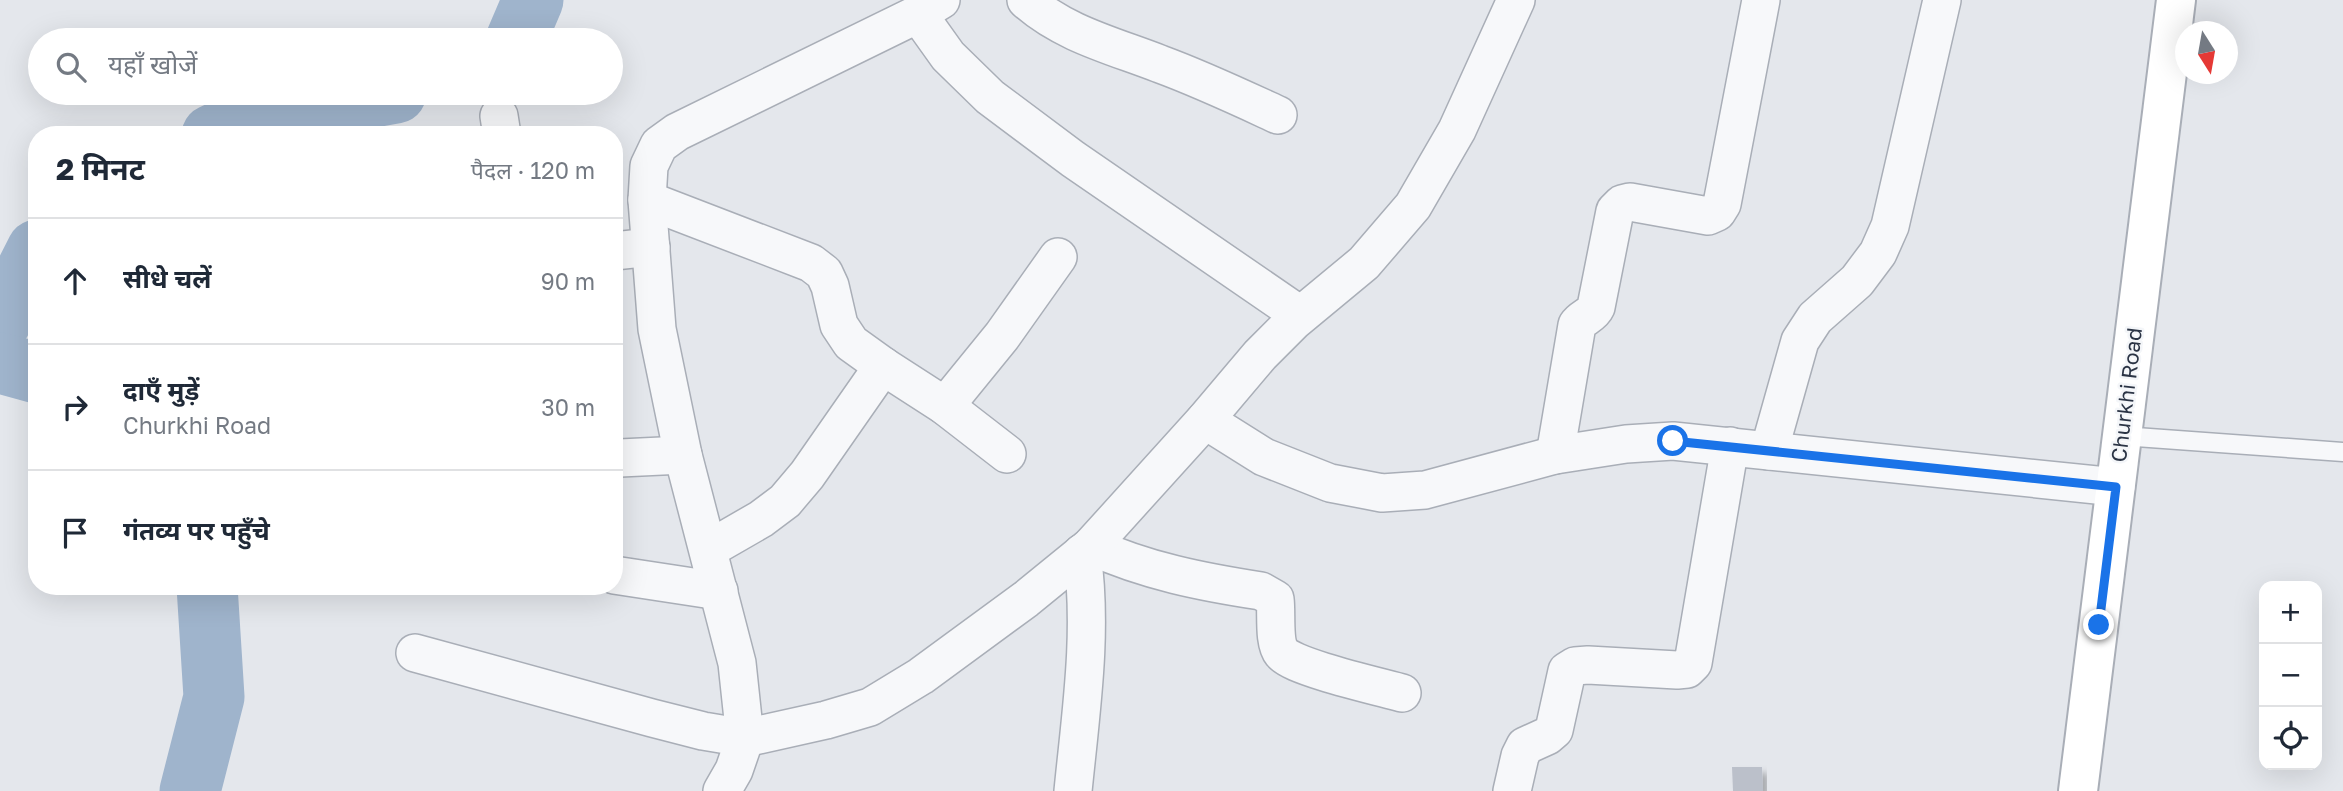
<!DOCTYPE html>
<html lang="hi">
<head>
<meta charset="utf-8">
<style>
  :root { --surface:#fff; --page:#f6f6f7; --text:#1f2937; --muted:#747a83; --line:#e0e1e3 }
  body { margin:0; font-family:"Golos Text","Noto Sans Devanagari",sans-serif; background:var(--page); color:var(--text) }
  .controls { position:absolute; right:21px; bottom:21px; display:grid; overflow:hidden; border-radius:14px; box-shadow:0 7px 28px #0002 }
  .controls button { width:63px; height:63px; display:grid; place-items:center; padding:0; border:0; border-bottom:2px solid var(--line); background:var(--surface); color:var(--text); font:35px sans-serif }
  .compass { position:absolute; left:2175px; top:21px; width:63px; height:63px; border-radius:50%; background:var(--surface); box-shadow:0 7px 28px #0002; rotate:169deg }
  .stop { position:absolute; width:21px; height:21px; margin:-16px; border:5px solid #1a73e8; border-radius:50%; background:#fff }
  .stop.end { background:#1a73e8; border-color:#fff; box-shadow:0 2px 7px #0008 }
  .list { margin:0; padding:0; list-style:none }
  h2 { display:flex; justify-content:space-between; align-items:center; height:91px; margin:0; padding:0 28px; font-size:30px }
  h2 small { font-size:23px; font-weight:400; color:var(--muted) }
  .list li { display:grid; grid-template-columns:46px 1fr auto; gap:21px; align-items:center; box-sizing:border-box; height:126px; padding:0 28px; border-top:2px solid var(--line) }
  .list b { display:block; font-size:26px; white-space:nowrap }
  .list p { margin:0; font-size:23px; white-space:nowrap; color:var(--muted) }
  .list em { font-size:23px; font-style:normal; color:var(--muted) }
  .icon { flex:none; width:38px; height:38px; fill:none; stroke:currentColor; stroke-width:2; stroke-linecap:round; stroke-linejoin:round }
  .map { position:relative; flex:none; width:2343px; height:791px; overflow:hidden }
  .search { position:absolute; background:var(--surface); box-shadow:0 7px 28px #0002; left:28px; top:28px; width:595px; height:77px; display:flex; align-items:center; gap:18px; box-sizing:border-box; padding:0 24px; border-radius:38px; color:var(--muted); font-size:26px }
  .panel { position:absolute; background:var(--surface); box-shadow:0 7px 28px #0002; left:28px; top:126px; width:595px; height:469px; border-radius:28px }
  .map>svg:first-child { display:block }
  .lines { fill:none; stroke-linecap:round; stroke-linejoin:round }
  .river { stroke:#9fb4cc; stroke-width:61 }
  .building { fill:#bbc0ca; filter:url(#shadow) }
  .lane-casing { stroke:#a9aeb7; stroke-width:21 }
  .street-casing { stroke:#a9aeb7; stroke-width:40 }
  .secondary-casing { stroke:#a9aeb7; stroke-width:42 }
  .lane { stroke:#f7f8fa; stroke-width:18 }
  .street { stroke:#f7f8fa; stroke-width:37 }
  .secondary { stroke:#fff; stroke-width:38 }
  .route { stroke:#1a73e8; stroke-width:9 }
  .labels { text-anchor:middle; stroke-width:5; stroke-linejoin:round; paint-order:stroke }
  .street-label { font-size:21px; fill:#2b3445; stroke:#f4f6f9 }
</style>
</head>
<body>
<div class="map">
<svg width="2343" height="791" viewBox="0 0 2343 791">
  <defs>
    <filter id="shadow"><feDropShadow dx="6" dy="6" stdDeviation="3.5" flood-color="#0004"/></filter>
  </defs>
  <rect width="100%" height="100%" fill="#e4e7ec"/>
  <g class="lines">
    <g class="river">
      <polyline points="516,40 533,0"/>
      <polyline points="212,135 244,120 396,93"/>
      <polyline points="0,323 37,250"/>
      <polyline points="0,363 37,373"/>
      <polyline points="190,791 214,697 207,586"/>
    </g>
  </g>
  <polygon class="building" points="1732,767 1762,767 1763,791 1733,791"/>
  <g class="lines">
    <g class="lane-casing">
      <polyline id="lane" points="2122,436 2343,452"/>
    </g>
    <g class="street-casing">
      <g id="street">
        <path d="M1026,0c38,34 88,46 134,64 41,15 79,33 118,51"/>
        <polyline points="918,14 948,56 990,97 1073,159 1300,315"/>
        <polyline points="499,116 502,135"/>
        <polyline points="647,200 811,263 824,273 830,286 839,325 851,343 883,366 945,406 1007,454"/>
        <polyline points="614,251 651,247"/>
        <polyline points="945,406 1002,336 1058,257"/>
        <polyline points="1205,420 1264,457 1330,483 1382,493 1425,490 1555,455 1626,444 1673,441 2116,487"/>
        <polyline points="1769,451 1800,341 1815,318 1857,281 1878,253 1890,226 1942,0"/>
        <path d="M1555,455l22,-130c5,-8 15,-9 19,-18l19,-96 7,-7 8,-2 78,14 9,-4 5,-8 39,-204"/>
        <polyline points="614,460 620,458 683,455"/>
        <path d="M1091,546c55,25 111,36 170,45l14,8c2,14 -2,43 7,54 10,14 99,34 120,40"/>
        <polyline points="709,549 761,519 785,501 807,475 883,366"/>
        <polyline points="614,575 719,591"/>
        <polyline points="415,653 652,718 703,731 745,738 826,720 870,707 921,676 1026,599 1091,546 1205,420 1260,355 1294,321 1364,263 1413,206 1457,130 1516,0"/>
        <polyline points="722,791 734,770 745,738 737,663 683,455 657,329 647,200 649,166 659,145 677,132 918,14 941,0"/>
        <path d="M1073,791c8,-80 20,-159 9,-238"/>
        <polyline points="1512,791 1520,756 1525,746 1547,736 1554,730 1567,671 1575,666 1588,665 1677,670 1687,669 1693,663 1730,446"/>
      </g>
    </g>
    <g class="secondary-casing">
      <polyline id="secondary" points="2078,791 2176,0"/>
    </g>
    <use href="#lane" class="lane"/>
    <use href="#street" class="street"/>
    <use href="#secondary" class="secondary"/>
  </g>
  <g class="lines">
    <polyline class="route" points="1673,441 2116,487 2099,625"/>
  </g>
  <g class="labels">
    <g class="street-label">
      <text transform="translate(2127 395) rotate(-83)" y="7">Churkhi Road</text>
    </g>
  </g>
</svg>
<div class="controls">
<button>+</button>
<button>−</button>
<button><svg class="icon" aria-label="locate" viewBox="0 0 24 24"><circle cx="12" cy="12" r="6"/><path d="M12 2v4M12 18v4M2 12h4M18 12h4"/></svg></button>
</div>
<svg class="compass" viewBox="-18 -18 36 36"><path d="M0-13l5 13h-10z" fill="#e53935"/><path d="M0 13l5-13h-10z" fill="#747a83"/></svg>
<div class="stop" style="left:1673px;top:441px"></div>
<div class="stop end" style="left:2099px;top:625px"></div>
<div class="search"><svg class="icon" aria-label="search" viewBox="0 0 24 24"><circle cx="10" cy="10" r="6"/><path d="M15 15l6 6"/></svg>यहाँ खोजें</div>
<section class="panel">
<h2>2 मिनट<small>पैदल · 120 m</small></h2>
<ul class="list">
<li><svg class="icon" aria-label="ahead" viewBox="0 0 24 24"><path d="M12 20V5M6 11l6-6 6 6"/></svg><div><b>सीधे चलें</b></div><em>90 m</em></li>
<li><svg class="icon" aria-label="right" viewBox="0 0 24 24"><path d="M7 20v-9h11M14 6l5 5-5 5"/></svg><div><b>दाएँ मुड़ें</b><p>Churkhi Road</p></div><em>30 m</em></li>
<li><svg class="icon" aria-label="arrive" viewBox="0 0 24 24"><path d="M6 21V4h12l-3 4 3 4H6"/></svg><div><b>गंतव्य पर पहुँचे</b></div></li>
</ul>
</section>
</div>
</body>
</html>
